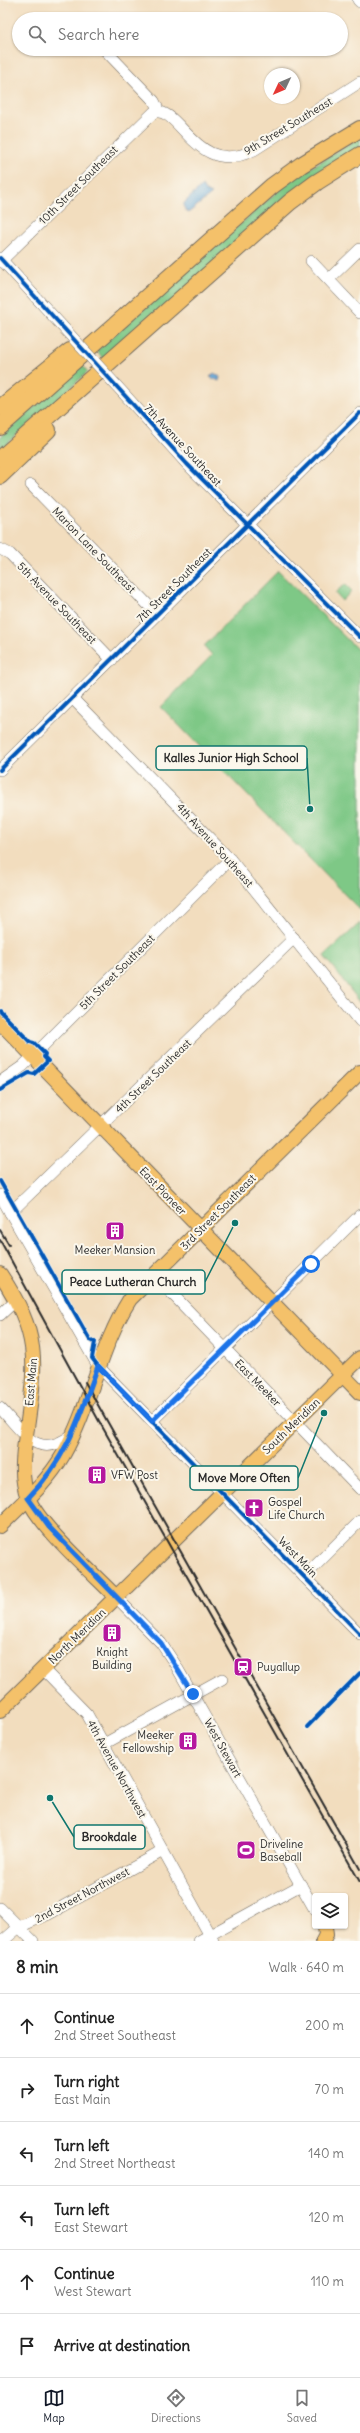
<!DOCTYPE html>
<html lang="en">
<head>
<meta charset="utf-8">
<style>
  :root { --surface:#fff; --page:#f6f6f6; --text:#222; --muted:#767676; --line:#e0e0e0; --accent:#111827 }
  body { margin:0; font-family:Delius,sans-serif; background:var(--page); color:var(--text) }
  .controls { position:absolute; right:12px; bottom:12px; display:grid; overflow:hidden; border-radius:4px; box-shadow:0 1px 3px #0004 }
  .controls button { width:36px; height:36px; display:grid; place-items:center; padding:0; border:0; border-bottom:1px solid var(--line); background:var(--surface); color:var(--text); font:20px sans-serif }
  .compass { position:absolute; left:264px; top:68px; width:36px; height:36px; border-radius:50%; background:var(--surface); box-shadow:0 1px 3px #0004; rotate:226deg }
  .stop { position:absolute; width:12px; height:12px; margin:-9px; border:3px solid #1a73e8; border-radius:50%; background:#fff }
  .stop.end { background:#1a73e8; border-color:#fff; box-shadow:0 1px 4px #0008 }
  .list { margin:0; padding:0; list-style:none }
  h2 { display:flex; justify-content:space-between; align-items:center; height:52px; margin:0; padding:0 16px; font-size:17px }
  h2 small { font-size:13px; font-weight:400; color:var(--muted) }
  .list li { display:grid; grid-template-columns:26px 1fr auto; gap:12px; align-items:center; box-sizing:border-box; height:64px; padding:0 16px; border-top:1px solid var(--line) }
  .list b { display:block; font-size:15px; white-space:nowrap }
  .list p { margin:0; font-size:13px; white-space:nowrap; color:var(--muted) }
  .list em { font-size:13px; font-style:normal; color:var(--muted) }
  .icon { flex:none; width:22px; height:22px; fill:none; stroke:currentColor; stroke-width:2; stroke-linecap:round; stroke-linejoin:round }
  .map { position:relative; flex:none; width:360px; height:1941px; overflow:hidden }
  .search { position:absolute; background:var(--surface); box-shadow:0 1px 3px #0004; left:12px; right:12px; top:12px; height:44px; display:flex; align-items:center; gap:10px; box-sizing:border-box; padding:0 14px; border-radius:22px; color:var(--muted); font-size:15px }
  .sheet { height:436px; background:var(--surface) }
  nav { display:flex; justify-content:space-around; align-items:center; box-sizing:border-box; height:56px; border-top:1px solid var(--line); background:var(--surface); font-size:11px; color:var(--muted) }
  nav a { display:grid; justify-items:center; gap:2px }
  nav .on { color:var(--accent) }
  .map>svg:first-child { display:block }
  .green { fill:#7ec886; stroke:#547a58 }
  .water { fill:#61a3d5; stroke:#466780 }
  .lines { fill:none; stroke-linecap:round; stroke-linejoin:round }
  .minor-casing { stroke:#71695e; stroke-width:12 }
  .major-casing { stroke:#71695e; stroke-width:16 }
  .highway-casing { stroke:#71695e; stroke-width:18 }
  .minor { stroke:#fff; stroke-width:11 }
  .major { stroke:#f4c16a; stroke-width:14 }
  .highway { stroke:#f4c16a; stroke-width:16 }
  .rail { stroke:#2b2b2b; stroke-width:2 }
  .minor-bridge-casing { stroke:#71695e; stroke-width:12; stroke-linecap:butt }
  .minor-bridge { stroke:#fff; stroke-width:11 }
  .cycleway-casing { stroke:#fbf7ec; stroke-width:6 }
  .cycleway { stroke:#0057b8; stroke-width:4 }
  .route { stroke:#1a73e8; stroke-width:5 }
  .labels { text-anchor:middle; stroke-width:4; stroke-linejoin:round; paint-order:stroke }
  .street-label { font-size:11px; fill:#2b2b2b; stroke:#fbf7ec }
  .poi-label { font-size:11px; fill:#2b2b2b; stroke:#fbf7ec; text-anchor:start }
  .leader { fill:none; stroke:#0f766e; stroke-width:1.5 }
  .callout-dot { fill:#0f766e; stroke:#fbf7ec; stroke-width:1.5 }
  .callout { fill:#fbf7ec; stroke:#0f766e; stroke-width:1.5 }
  .callout-label { font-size:12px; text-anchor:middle; font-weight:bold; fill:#2b2b2b }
</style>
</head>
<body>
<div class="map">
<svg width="360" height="1941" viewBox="0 0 360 1941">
  <rect width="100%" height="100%" fill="#fbf7ec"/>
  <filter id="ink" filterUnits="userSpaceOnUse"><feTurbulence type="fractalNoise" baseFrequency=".025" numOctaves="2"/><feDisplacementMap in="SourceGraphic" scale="8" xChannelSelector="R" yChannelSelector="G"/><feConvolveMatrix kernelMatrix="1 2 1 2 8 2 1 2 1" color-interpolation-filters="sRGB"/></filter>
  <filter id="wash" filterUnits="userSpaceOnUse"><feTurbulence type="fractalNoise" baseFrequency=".012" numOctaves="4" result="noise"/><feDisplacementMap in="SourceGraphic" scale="16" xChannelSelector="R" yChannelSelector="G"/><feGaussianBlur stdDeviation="0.9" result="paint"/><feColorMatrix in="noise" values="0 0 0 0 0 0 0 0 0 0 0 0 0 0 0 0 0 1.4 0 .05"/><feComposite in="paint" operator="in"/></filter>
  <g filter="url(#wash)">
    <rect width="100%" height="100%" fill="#f2ddbe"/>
    <g class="green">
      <polygon points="360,137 360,148 104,359 96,351 288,182"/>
      <polygon points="82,365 88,372 0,450 0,437"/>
      <polygon points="278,571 360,652 360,910 161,707 212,655 204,646"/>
      <polygon points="345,584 352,591 342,601 335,593"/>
      <polygon points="360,923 360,1002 324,956"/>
    </g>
    <g class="water">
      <polygon points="202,186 205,191 212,194 188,213 184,208 184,203"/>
      <polygon points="214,373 220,377 219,381 210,377"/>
    </g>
  </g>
  <g filter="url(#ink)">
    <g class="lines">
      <g class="minor-casing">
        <g id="minor">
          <polyline points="358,0 360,2"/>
          <polyline points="104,49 154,101 157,107 157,111"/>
          <polyline points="0,258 62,326"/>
          <polyline points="311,261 360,313"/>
          <path d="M0,262l154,-150c27,-6 42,67 100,38l106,-68"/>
          <polyline points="329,279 360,249"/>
          <polyline points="125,395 187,464 360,637"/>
          <polyline points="31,485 157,614"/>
          <polyline points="0,549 10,554 112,660"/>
          <polyline points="73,699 230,859 360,1021"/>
          <polyline points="0,770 360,413"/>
          <polyline points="0,1082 23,1066 230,859"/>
          <polyline points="0,1195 98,1366 360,1634"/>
          <polyline points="10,1213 294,938"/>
          <polyline points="154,1275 360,1489"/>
          <polyline points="0,1315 16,1300"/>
          <path d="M0,1408c24,25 38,54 73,26"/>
          <polyline points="152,1421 360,1215"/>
          <polyline points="304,1577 360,1521"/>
          <polyline points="116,1597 161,1643 175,1664 315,1910"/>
          <polyline points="43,1669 87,1714 213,1941"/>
          <polyline points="104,1744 222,1679"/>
          <polyline points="0,1908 33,1941"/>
          <polyline points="3,1941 19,1927 49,1914 163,1851"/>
          <polyline points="199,1941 301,1885"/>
        </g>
      </g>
      <g class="major-casing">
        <g id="major">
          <polyline points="0,1022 360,1393"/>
          <path d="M0,1274c42,63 36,89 26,161 -3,20 -6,43 2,63 13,30 64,74 88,99"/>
          <path d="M0,1526c22,-22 47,-43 63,-71 28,-50 36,-107 67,-156l230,-227"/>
          <polyline points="0,1711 360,1358"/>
          <polyline points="323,1941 326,1935 325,1927"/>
        </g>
      </g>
      <g class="highway-casing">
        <g id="highway">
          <polyline points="0,408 70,351"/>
          <polyline points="0,427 272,186 301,165 360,129"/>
          <polyline points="0,459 290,202 317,182 360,155"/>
          <polyline points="0,476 48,430"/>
        </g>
      </g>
      <use href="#minor" class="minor"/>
      <use href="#major" class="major"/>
      <use href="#highway" class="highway"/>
      <g class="rail">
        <polyline points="0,1230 9,1245"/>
        <polyline points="0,1240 99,1421 360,1882"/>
        <polyline points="85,1382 360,1869"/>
      </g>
      <g class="minor-bridge-casing">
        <polyline id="minor-bridge" points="62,326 125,395"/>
      </g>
      <use href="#minor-bridge" class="minor-bridge"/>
      <g class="cycleway-casing">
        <g id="cycleway">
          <polyline points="0,258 187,464 360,637"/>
          <polyline points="0,770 360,413"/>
          <polyline points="0,1011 30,1042 34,1043 45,1054 44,1057 48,1061 34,1074 29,1073 0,1090"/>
          <polyline points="0,1181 90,1340 95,1342 92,1358 98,1366 360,1634"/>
          <polyline points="307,1727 360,1673"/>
        </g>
      </g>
      <use href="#cycleway" class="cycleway"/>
    </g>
  </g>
  <g class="lines" filter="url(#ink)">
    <path class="route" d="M193,1694l-32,-51 -112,-116 -21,-29c40,-41 51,-80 70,-132l54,55 159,-157"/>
  </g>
  <defs>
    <g id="building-square" transform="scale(1)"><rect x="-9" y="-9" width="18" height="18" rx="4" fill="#b5179e" stroke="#fbf7ec"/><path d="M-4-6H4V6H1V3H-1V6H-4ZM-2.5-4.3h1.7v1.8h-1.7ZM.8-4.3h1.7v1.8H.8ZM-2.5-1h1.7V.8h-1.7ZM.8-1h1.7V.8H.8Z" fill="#fff"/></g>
    <g id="church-square" transform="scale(1)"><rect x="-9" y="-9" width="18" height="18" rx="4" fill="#b5179e" stroke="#fbf7ec"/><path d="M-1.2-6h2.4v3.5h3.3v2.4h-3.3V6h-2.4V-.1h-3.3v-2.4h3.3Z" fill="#fff"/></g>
    <g id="station-square" transform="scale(1)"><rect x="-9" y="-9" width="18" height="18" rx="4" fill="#b5179e" stroke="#fbf7ec"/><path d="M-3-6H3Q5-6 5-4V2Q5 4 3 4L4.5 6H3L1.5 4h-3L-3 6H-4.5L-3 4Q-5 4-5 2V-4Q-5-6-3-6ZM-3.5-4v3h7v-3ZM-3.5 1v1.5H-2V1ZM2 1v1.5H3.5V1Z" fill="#fff"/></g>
    <g id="stadium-square" transform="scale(1)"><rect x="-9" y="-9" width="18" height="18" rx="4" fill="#b5179e" stroke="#fbf7ec"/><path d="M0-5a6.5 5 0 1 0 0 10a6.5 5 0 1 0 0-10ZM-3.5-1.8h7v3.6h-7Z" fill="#fff"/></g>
  </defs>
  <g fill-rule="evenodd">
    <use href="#building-square" x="115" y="1231"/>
    <use href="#building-square" x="97" y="1475"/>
    <use href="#church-square" x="254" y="1508"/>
    <use href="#building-square" x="112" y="1633"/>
    <use href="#station-square" x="243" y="1667"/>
    <use href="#building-square" x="188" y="1741"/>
    <use href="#stadium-square" x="246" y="1850"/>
  </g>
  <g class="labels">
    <g class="street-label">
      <text transform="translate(288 126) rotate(-31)" y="4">9th Street Southeast</text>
      <text transform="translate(78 185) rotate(-45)" y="4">10th Street Southeast</text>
      <text transform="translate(183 445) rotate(47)" y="4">7th Avenue Southeast</text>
      <text transform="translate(94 550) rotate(46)" y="4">Marion Lane Southeast</text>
      <text transform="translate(174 585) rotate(-45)" y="4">7th Street Southeast</text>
      <text transform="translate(57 603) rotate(46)" y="4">5th Avenue Southeast</text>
      <text transform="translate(215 845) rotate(48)" y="4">4th Avenue Southeast</text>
      <text transform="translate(117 972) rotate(-45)" y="4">5th Street Southeast</text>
      <text transform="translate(153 1076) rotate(-44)" y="4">4th Street Southeast</text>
      <text transform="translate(163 1191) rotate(46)" y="4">East Pioneer</text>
      <text transform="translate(218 1212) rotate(-45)" y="4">3rd Street Southeast</text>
      <text transform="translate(31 1382) rotate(-85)" y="4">East Main</text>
      <text transform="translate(258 1383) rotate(46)" y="4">East Meeker</text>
      <text transform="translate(291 1426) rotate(-44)" y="4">South Meridian</text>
      <text transform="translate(298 1557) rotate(46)" y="4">West Main</text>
      <text transform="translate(77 1636) rotate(-44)" y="4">North Meridian</text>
      <text transform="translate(223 1748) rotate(61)" y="4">West Stewart</text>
      <text transform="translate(117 1769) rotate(61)" y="4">4th Avenue Northwest</text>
      <text transform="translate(82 1895) rotate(-28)" y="4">2nd Street Northwest</text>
    </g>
    <g class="poi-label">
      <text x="115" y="1254" text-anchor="middle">Meeker Mansion</text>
      <text x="111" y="1479">VFW Post</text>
      <text x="268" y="1506">Gospel<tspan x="268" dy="13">Life Church</tspan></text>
      <text x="112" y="1656" text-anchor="middle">Knight<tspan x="112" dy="13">Building</tspan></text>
      <text x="257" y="1671">Puyallup</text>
      <text x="174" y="1739" text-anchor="end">Meeker<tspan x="174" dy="13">Fellowship</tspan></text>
      <text x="260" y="1848">Driveline<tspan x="260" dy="13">Baseball</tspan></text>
    </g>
  </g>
  <path class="leader" d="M310 809L307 758M235 1223L205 1282M324 1413L298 1478M50 1798L74 1837"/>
  <g class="callout-dot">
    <circle cx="310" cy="809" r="4"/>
    <circle cx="235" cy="1223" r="4"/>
    <circle cx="324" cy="1413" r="4"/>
    <circle cx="50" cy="1798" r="4"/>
  </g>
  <g class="callout">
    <rect x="156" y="746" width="151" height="24" rx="4"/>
    <rect x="62" y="1270" width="143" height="24" rx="4"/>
    <rect x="190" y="1466" width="108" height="24" rx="4"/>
    <rect x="74" y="1825" width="71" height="24" rx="4"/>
  </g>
  <g class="callout-label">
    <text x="231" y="762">Kalles Junior High School</text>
    <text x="133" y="1286">Peace Lutheran Church</text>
    <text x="244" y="1482">Move More Often</text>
    <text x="109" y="1841">Brookdale</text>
  </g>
</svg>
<div class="controls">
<button><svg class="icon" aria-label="layers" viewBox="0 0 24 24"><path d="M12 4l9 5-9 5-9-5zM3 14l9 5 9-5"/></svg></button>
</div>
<svg class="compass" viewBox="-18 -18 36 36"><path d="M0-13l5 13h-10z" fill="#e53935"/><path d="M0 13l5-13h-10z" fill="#767676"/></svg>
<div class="stop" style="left:311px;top:1264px"></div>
<div class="stop end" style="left:193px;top:1694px"></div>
<div class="search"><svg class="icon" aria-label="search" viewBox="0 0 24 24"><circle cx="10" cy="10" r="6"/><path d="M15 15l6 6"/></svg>Search here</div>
</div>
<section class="sheet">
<h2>8 min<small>Walk · 640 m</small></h2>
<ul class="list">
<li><svg class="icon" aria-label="ahead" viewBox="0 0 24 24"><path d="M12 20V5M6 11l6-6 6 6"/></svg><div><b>Continue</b><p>2nd Street Southeast</p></div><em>200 m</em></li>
<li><svg class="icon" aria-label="right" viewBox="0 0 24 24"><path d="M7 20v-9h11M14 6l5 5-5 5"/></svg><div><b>Turn right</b><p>East Main</p></div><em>70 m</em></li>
<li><svg class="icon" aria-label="left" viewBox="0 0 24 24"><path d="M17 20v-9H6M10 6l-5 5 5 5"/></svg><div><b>Turn left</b><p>2nd Street Northeast</p></div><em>140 m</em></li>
<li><svg class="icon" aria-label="left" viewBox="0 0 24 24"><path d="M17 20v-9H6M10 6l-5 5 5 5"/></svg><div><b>Turn left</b><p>East Stewart</p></div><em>120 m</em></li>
<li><svg class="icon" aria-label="ahead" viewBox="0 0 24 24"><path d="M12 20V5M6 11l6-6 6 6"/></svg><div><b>Continue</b><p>West Stewart</p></div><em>110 m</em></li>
<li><svg class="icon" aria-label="arrive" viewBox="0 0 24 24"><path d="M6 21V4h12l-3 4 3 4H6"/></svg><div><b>Arrive at destination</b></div></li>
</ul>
</section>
<nav>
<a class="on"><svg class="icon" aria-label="map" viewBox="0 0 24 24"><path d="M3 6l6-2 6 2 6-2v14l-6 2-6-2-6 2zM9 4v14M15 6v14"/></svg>Map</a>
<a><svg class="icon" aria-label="directions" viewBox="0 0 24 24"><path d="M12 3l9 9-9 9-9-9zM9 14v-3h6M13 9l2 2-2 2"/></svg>Directions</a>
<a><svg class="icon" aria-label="saved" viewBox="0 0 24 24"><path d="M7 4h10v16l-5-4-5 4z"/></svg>Saved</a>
</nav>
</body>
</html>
